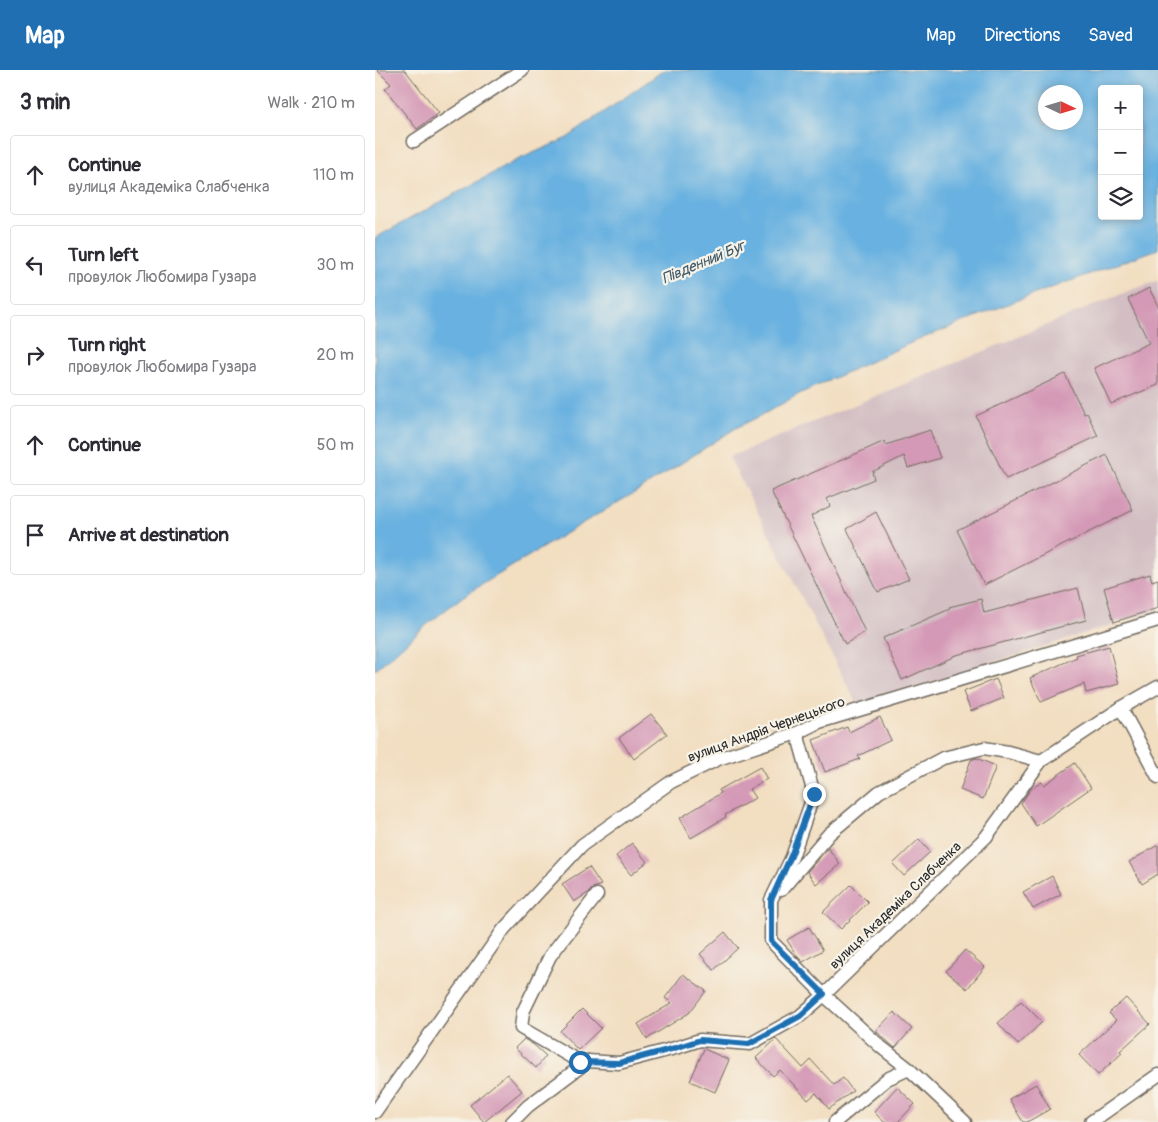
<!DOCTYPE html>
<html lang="en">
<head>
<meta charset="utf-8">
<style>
  :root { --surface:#fff; --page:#f2f2f3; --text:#2b2b33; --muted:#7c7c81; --line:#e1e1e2; --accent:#1f6fb2 }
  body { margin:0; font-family:Pangolin,sans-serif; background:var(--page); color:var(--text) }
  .controls { position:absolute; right:15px; top:15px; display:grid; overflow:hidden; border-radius:5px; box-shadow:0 2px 8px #0003 }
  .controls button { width:45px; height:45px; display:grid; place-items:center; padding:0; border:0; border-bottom:1px solid var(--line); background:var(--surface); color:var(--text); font:25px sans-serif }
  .compass { position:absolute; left:663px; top:15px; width:45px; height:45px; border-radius:50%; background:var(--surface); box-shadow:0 2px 8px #0003; rotate:94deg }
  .stop { position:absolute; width:15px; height:15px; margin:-11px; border:4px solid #1f6fb2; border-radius:50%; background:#fff }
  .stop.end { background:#1f6fb2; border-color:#fff; box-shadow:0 1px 5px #0008 }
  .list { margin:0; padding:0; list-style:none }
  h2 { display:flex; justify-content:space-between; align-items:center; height:65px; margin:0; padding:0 20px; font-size:21px }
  h2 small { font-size:16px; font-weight:400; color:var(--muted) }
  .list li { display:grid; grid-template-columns:32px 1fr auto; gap:15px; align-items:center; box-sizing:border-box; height:80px; margin:0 10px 10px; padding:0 10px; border:1px solid var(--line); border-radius:5px }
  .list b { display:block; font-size:19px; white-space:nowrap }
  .list p { margin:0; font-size:16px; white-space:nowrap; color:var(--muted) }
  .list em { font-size:16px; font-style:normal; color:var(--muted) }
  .icon { flex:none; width:28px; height:28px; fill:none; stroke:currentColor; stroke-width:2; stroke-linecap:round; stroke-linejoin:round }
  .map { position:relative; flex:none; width:783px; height:1052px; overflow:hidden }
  header { display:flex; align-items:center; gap:30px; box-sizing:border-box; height:70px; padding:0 25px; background:var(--accent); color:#fff }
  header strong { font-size:24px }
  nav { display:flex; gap:28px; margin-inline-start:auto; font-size:18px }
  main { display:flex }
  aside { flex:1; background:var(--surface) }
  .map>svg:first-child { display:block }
  .industrial { fill:#d2bec3 }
  .water { fill:#68b1e0; stroke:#4a6e86; fill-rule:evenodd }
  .building { fill:#d499b6 }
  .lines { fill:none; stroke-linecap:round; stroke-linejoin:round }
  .minor-casing { stroke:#716a60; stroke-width:15 }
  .minor { stroke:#fff; stroke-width:12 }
  .route { stroke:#1f6fb2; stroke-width:6 }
  .labels { text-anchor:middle; stroke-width:4.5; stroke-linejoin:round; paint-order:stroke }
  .street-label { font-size:14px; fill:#2b2b2b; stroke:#f7f3e8 }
  .water-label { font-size:15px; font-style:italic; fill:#405a6a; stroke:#f7f3e8 }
</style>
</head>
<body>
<header>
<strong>Map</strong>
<nav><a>Map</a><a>Directions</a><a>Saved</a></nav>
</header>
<main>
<aside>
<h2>3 min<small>Walk · 210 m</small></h2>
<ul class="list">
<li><svg class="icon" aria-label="ahead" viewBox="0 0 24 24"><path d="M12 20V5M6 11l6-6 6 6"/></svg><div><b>Continue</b><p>вулиця Академіка Слабченка</p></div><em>110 m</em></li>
<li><svg class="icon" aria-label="left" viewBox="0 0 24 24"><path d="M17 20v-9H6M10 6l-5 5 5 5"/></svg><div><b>Turn left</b><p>провулок Любомира Гузара</p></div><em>30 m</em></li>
<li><svg class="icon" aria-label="right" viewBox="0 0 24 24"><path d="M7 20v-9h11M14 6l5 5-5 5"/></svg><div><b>Turn right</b><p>провулок Любомира Гузара</p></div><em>20 m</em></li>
<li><svg class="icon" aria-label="ahead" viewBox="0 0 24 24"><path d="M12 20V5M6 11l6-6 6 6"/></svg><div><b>Continue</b></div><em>50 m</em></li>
<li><svg class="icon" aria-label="arrive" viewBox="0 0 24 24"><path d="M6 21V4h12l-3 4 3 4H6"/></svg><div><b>Arrive at destination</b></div></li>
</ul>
</aside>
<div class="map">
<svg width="783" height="1052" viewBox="0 0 783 1052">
  <rect width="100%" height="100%" fill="#f7f3e8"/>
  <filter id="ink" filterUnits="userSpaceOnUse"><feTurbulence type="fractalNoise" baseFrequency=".02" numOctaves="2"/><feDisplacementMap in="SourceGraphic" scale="10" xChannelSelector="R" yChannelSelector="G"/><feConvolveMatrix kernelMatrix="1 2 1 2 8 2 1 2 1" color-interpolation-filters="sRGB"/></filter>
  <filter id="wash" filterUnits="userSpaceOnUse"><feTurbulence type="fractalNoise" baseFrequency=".0096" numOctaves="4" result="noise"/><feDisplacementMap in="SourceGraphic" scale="20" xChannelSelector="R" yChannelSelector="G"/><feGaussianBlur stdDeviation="1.12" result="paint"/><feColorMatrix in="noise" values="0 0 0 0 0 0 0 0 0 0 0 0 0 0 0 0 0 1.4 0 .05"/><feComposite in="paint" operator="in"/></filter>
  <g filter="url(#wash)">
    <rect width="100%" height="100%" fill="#f2dec1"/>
    <polygon class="industrial" points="783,211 783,540 483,636 354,387 756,220"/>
    <path class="water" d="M289,0h494v179l-145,53 -100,40 -112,51 -39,22 -26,13 -90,58 -70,41 -114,70 -38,30 -49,43v-432l140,-77 52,-23zM727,19h37v127h-37zM670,22h30v30h-30z"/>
    <g id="blocks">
      <g class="building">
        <polygon points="2,0 30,0 64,43 42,59 10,19 16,14"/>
        <polygon points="774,218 783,236 783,315 736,334 719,298 774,273 753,229"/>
        <polygon points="690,304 709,344 712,343 723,366 631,409 601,346"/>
        <polygon points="555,360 565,388 533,398 529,386 497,402 499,409 451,429 455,436 436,446 490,562 470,574 396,421 510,371 511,375"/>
        <polygon points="732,385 758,440 609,515 582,460"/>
        <polygon points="501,442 534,509 503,522 472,459"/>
        <polygon points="775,504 777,511 783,509 783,538 739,552 729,518"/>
        <polygon points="703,518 711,550 578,586 578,587 527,610 508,568 575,539 574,537 606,529 609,543"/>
        <polygon points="734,576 744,614 711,623 709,614 666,632 655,608 702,587 701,585"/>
        <polygon points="621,609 629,628 596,641 588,622"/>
        <polygon points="276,644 292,664 259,689 244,668"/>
        <polygon points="505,647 516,670 483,686 485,689 450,702 438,670 472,657 474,662"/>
        <polygon points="601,688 621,696 608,729 585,720 596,690"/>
        <polygon points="700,693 716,718 661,756 646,733 656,719 667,712 669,715"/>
        <polygon points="385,697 392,709 374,719 380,728 350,745 351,747 316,768 305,748 346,723 344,720"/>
        <polygon points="544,769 555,782 529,806 518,794"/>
        <polygon points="257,773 272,792 256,805 241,786"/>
        <polygon points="783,775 783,804 767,814 754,792"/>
        <polygon points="453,778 465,794 441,814 432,802"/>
        <polygon points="214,797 226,815 218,818 213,823 199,832 187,814"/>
        <polygon points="677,806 686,824 658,839 648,822"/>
        <polygon points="476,815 493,832 466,859 448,842"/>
        <polygon points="434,857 448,880 428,892 422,886 412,870"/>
        <polygon points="350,862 363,878 339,900 325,884"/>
        <polygon points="590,880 610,897 592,919 571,901"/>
        <polygon points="308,904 331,921 314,943 272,969 263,954 297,933 290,928"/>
        <polygon points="751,928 775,954 745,981 747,983 723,1005 704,985 741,950 734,943"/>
        <polygon points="646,931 667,952 643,975 623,953"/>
        <polygon points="207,939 226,958 203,980 185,961"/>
        <polygon points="519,942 537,959 520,978 501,961"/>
        <polygon points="149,969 159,975 171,986 161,998 140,978"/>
        <polygon points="401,969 428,998 436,990 459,1015 468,1008 478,1021 454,1039 441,1023 433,1030 405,1000 398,1006 381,988"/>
        <polygon points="329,979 354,990 340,1022 315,1011"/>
        <polygon points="132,1004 147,1021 109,1052 95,1035"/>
        <polygon points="661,1014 675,1039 652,1052 648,1052 634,1029"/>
        <polygon points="522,1017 540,1034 523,1052 509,1052 499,1042"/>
      </g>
    </g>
  </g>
  <g filter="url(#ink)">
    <use href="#blocks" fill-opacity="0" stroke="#716a60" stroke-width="1"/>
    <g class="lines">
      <g class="minor-casing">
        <g id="minor">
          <polyline points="39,71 147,0"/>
          <polyline points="746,638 783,707"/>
          <polyline points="422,663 439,724 417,787 396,830 396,871 449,925 506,977 534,999 590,1052"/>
          <polyline points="406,820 454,764 504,722 568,688 609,678 633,682 666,691"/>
          <polyline points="213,991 205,992 146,958 148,942 175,886 222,825"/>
          <polyline points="0,1042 129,859 207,775 296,712 343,689 422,663 444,652 783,550"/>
          <polyline points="137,1052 153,1036 213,991 244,993 300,978 325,970 375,974 425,946 449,925 611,767 666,691 746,638 783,617"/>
          <polyline points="460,1052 512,1009 534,999"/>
          <polyline points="716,1052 783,1005"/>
        </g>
      </g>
      <use href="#minor" class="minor"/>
    </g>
  </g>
  <g class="lines" filter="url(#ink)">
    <polyline class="route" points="205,992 244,993 300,978 325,970 374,974 425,946 449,924 396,871 396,830 416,786 439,724"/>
  </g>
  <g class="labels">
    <g class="street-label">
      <text transform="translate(391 659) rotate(-20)" y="5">вулиця Андрія Чернецького</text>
      <text transform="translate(520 835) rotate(-44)" y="5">вулиця Академіка Слабченка</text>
    </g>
    <g class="water-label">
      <text transform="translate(328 192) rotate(-23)" y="5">Південний Буг</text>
    </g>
  </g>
</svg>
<div class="controls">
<button>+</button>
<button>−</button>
<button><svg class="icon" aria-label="layers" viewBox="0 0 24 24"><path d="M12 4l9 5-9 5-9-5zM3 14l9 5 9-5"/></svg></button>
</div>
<svg class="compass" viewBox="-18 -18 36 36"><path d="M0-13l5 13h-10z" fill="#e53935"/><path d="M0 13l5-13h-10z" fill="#7c7c81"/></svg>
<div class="stop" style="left:205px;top:992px"></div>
<div class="stop end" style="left:439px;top:724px"></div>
</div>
</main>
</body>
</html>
